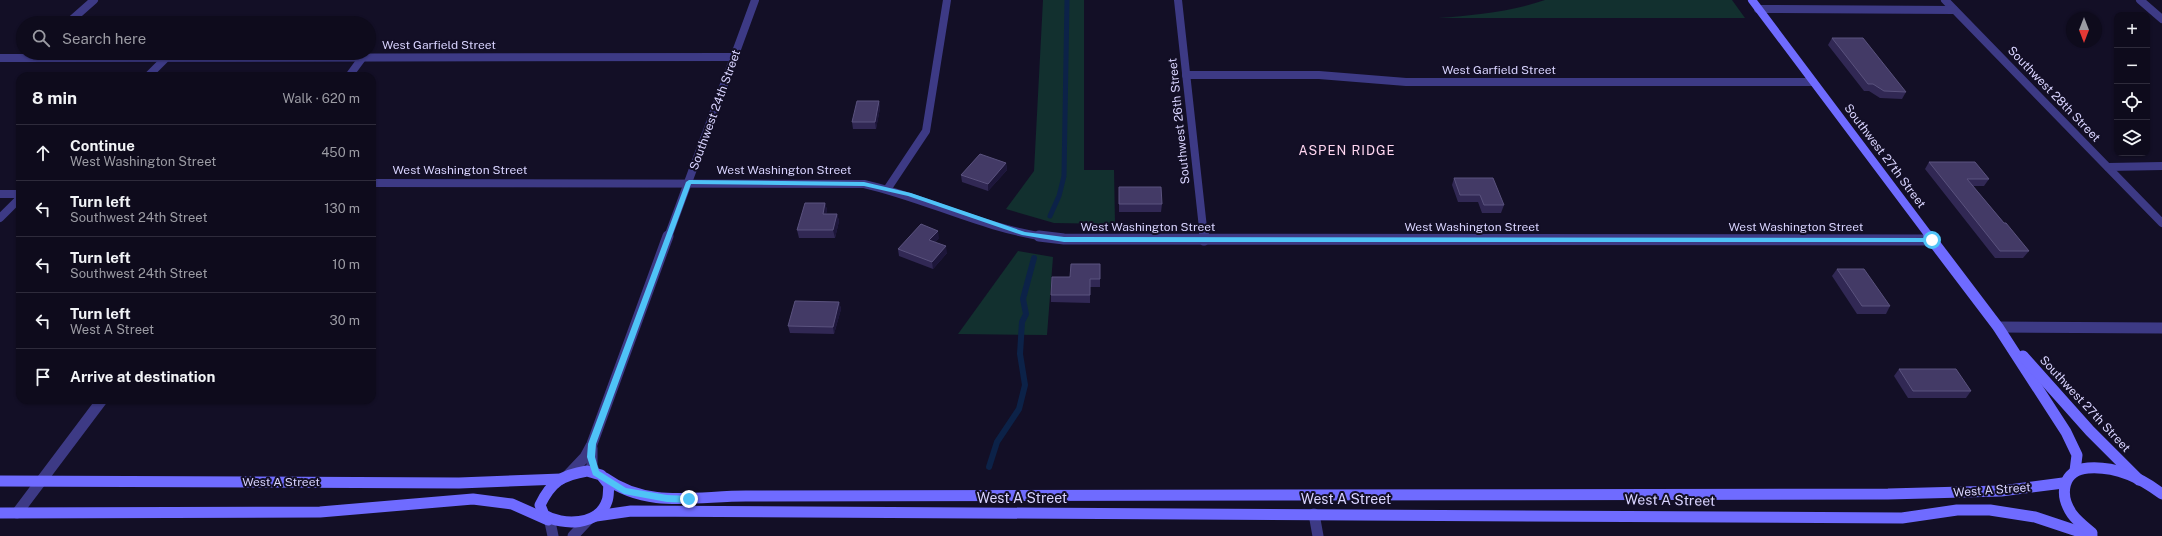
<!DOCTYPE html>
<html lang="en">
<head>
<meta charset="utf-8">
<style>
  :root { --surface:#0e0b1c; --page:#1c1929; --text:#f1f3f6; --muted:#9b9ba3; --line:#2e2b3b }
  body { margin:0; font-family:"Public Sans",sans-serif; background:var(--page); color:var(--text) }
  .controls { position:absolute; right:12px; top:12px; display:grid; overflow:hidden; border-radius:8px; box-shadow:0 1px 3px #0004 }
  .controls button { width:36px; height:36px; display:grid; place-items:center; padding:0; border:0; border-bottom:1px solid var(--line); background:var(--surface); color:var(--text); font:20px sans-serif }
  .compass { position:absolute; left:2066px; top:12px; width:36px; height:36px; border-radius:50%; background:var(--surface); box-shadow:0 1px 3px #0004; rotate:180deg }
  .stop { position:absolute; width:12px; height:12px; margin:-9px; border:3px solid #4fc3f7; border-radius:50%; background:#fff }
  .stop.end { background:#4fc3f7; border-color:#fff; box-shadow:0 1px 4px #0008 }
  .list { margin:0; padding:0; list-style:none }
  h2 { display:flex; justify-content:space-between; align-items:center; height:52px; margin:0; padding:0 16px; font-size:17px }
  h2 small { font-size:13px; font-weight:400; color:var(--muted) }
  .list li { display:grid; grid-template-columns:26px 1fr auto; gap:12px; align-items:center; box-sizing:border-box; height:56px; padding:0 16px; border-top:1px solid var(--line) }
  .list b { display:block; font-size:15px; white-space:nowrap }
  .list p { margin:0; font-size:13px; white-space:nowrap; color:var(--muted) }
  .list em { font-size:13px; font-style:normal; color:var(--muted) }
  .icon { flex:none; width:22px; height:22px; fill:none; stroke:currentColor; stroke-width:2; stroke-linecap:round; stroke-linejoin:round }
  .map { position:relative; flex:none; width:2162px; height:536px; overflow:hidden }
  .search { position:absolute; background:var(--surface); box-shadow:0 1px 3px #0004; left:16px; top:16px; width:360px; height:44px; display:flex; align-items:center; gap:10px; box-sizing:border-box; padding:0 14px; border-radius:22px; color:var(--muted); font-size:15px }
  .panel { position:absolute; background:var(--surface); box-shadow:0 1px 3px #0004; left:16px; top:72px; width:360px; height:332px; border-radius:12px }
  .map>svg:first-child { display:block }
  .green { fill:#12302f }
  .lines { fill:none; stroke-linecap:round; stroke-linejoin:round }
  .stream-far1 { stroke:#0c2248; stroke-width:5 }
  .stream { stroke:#0c2248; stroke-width:6 }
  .street-far1 { stroke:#3d3a85; stroke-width:8 }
  .street { stroke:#3d3a85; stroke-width:11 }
  .secondary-far1 { stroke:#6f6bff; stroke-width:8 }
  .secondary { stroke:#6f6bff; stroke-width:11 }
  .wall { fill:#312854 }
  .shaded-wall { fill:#1d163a }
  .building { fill:#433a66; stroke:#5a527e }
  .route { fill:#4fc3f7 }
  .labels { text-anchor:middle; stroke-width:4; stroke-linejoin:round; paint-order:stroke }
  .street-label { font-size:12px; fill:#d9d4ff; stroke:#130f26 }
  .neighbourhood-label { font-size:13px; letter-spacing:1px; fill:#ffd6f0; stroke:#130f26 }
  .near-street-label { font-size:14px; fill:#d9d4ff; stroke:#130f26 }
</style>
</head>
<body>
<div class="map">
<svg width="2162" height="536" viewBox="0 0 2162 536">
  <rect width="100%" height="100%" fill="#130f26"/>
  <g class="green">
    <polygon points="1043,0 1084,0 1084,170 1114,170 1115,224 1054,223 1006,209 1034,171"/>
    <path d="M1545,0h187l13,18h-307c37,-3 72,-6 107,-18z"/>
    <polygon points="1018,251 1053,257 1047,335 958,334"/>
  </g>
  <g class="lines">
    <polyline class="stream-far1" points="1050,216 1059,196 1064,176 1067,0"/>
    <polyline class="stream" points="989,467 997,442 1019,409 1025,385 1020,354 1022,322 1026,314 1023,299 1034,258"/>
    <g class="street-far1">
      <polyline points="1178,0 1204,237"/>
      <polyline points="1945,0 2162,223"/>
      <polyline points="2140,0 2162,19"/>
      <polyline points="1758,9 1954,10"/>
      <polyline points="68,23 94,0"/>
      <polyline points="0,58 734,57"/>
      <polyline points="1186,75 1319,75 1406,82 1813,82"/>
      <polyline points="148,76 166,58"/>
      <polyline points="349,76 363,57"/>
      <polyline points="2108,167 2162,166"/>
      <path d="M372,183l492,1c62,14 120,45 183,53"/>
      <polyline points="888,188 926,131 947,0"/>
      <polyline points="0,194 20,194"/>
      <polyline points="0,218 20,198"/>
      <polyline points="668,237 755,0"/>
    </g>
    <g class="street">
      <polyline points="1039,236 1064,239 1932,240"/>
      <polyline points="1204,236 1204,240"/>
      <polyline points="1998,327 2162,328"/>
      <polyline points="592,448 592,466 595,473"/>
      <polyline points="568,475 585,457 592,444 668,236"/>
      <polyline points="17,513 102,400"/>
      <polyline points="1314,514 1318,536"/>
      <polyline points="550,522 553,536"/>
      <polyline points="573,536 588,520"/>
    </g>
    <polyline class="secondary-far1" points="1752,0 1930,237"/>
    <g class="secondary">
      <polyline points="1929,236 1998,327 2066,432 2077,455 2075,471"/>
      <polyline points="2023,356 2090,431 2139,480"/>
      <path d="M587,471l14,4 8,10c-1,5 0,11 -2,16 -8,25 -45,25 -63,14l-4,-10c11,-23 22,-30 47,-34z"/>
      <path d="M605,478c43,31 91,18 141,18l1142,-2 113,-3 62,-8"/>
      <polyline points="0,481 459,483 561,479"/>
      <polyline points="0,513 320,512 473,499 512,504 548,520"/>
      <polyline points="596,516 631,511 1902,518 1957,510 1990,510 2035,517 2092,536"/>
      <path d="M2092,533c-7,-6 -15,-12 -20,-19 -13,-19 -10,-44 16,-46 27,-2 53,10 74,26"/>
    </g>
  </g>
  <g class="wall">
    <polygon points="1832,38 1906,92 1902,99 1880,98 1869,91 1864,91 1828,45"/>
    <polygon points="879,101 880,108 876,129 853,129 852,122"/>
    <polygon points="1929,162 1989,179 1984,186 1973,186 2004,223 2029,251 2023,258 1995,258 1925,169"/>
    <polygon points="1006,163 1007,170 988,191 962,182 961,175"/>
    <polygon points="1454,178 1504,205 1501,213 1482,213 1478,202 1458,202 1452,185"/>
    <polygon points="1119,187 1162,204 1161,212 1119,212"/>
    <polygon points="825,203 827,210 826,214 837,214 839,221 835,238 799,238 797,230"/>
    <polygon points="939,238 935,242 947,253 933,269 899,256 898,249"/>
    <polygon points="1100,264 1100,287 1090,287 1090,303 1051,302 1051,295 1070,277"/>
    <polygon points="1837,269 1890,306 1886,314 1857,314 1832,276"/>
    <polygon points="839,302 841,309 834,334 790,333 788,326"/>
    <polygon points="1899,369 1971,391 1966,398 1908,398 1894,376"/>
  </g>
  <g class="shaded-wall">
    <polygon points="879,101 880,108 876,129 875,122"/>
    <polygon points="1006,163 1007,170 988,191 988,184"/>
    <polygon points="825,203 827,210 824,221 823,214"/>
    <polygon points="837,214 839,221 835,238 833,230"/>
    <polygon points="938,231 939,238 930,247 929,240"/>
    <polygon points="946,246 947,253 933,269 932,262"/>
    <polygon points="839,302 841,309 834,334 833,327"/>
  </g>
  <g class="building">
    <polygon points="1832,38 1863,38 1906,92 1884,91 1873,84 1868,84"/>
    <polygon points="857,101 879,101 875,122 852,122"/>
    <polygon points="980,154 1006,163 988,184 961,175"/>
    <polygon points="1929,162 1975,162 1989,179 1967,179 2004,223 2006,223 2029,251 2000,251"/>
    <polygon points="1454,178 1493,178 1504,205 1484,205 1480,195 1460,195"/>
    <polygon points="1119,187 1161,187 1162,204 1119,204"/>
    <polygon points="805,203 825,203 823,214 837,214 833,230 797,230"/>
    <polygon points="921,224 938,231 929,240 946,246 932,262 898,249"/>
    <polygon points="1071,264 1100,264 1100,279 1090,279 1090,295 1051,295 1052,277 1070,277"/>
    <polygon points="1837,269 1864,269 1890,306 1862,306"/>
    <polygon points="795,301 839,302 833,327 788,326"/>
    <polygon points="1899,369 1956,369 1971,391 1913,391"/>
  </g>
  <polygon class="route" points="689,180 864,182 911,193 1025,232 1064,237 1932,238 1935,240 1932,242 1064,242 1022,235 908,196 864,186 691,184 596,444 595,457 599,471 626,488 667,495 689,496 693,499 689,503 667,502 624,494 593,475 587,457 588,444 686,182"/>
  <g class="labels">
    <g class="street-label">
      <text x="439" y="49">West Garfield Street</text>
      <text x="1499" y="74">West Garfield Street</text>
      <text transform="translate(2054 94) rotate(46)" y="4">Southwest 28th Street</text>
      <text transform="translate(715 110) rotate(-70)" y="4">Southwest 24th Street</text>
      <text transform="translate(1179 121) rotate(-96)" y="4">Southwest 26th Street</text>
      <text transform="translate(1885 156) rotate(53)" y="4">Southwest 27th Street</text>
      <text x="460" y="174">West Washington Street</text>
      <text x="784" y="174">West Washington Street</text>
      <text x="1148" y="231">West Washington Street</text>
      <text x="1472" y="231">West Washington Street</text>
      <text x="1796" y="231">West Washington Street</text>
      <text transform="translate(2085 404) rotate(47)" y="4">Southwest 27th Street</text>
      <text x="281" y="486">West A Street</text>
      <text transform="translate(1992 490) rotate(-4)" y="4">West A Street</text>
    </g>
    <g class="neighbourhood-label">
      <text x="1347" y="155">ASPEN RIDGE</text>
    </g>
    <g class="near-street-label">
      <text x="1022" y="503">West A Street</text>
      <text x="1346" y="504">West A Street</text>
      <text transform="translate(1670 500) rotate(1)" y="5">West A Street</text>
    </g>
  </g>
</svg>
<div class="controls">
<button>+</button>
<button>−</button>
<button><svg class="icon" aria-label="locate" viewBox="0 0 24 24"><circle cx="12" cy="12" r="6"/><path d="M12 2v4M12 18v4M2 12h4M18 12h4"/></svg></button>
<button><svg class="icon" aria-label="layers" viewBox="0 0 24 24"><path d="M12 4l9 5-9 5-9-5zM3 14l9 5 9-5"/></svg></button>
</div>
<svg class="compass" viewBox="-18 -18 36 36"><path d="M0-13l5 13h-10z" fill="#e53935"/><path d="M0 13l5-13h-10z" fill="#9b9ba3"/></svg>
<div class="stop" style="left:1932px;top:240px"></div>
<div class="stop end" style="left:689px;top:499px"></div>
<div class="search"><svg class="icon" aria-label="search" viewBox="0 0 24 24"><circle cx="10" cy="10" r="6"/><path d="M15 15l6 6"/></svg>Search here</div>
<section class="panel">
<h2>8 min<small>Walk · 620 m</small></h2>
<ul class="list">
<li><svg class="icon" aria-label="ahead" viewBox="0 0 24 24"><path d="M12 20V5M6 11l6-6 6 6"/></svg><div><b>Continue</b><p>West Washington Street</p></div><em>450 m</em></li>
<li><svg class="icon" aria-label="left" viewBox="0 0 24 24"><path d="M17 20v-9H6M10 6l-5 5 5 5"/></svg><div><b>Turn left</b><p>Southwest 24th Street</p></div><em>130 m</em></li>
<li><svg class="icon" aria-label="left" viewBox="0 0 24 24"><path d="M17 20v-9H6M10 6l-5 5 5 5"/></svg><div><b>Turn left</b><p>Southwest 24th Street</p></div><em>10 m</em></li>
<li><svg class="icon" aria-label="left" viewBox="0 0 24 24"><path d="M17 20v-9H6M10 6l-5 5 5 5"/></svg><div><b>Turn left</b><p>West A Street</p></div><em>30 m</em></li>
<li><svg class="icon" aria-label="arrive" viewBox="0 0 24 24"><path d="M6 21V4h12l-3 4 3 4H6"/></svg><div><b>Arrive at destination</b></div></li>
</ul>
</section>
</div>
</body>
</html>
